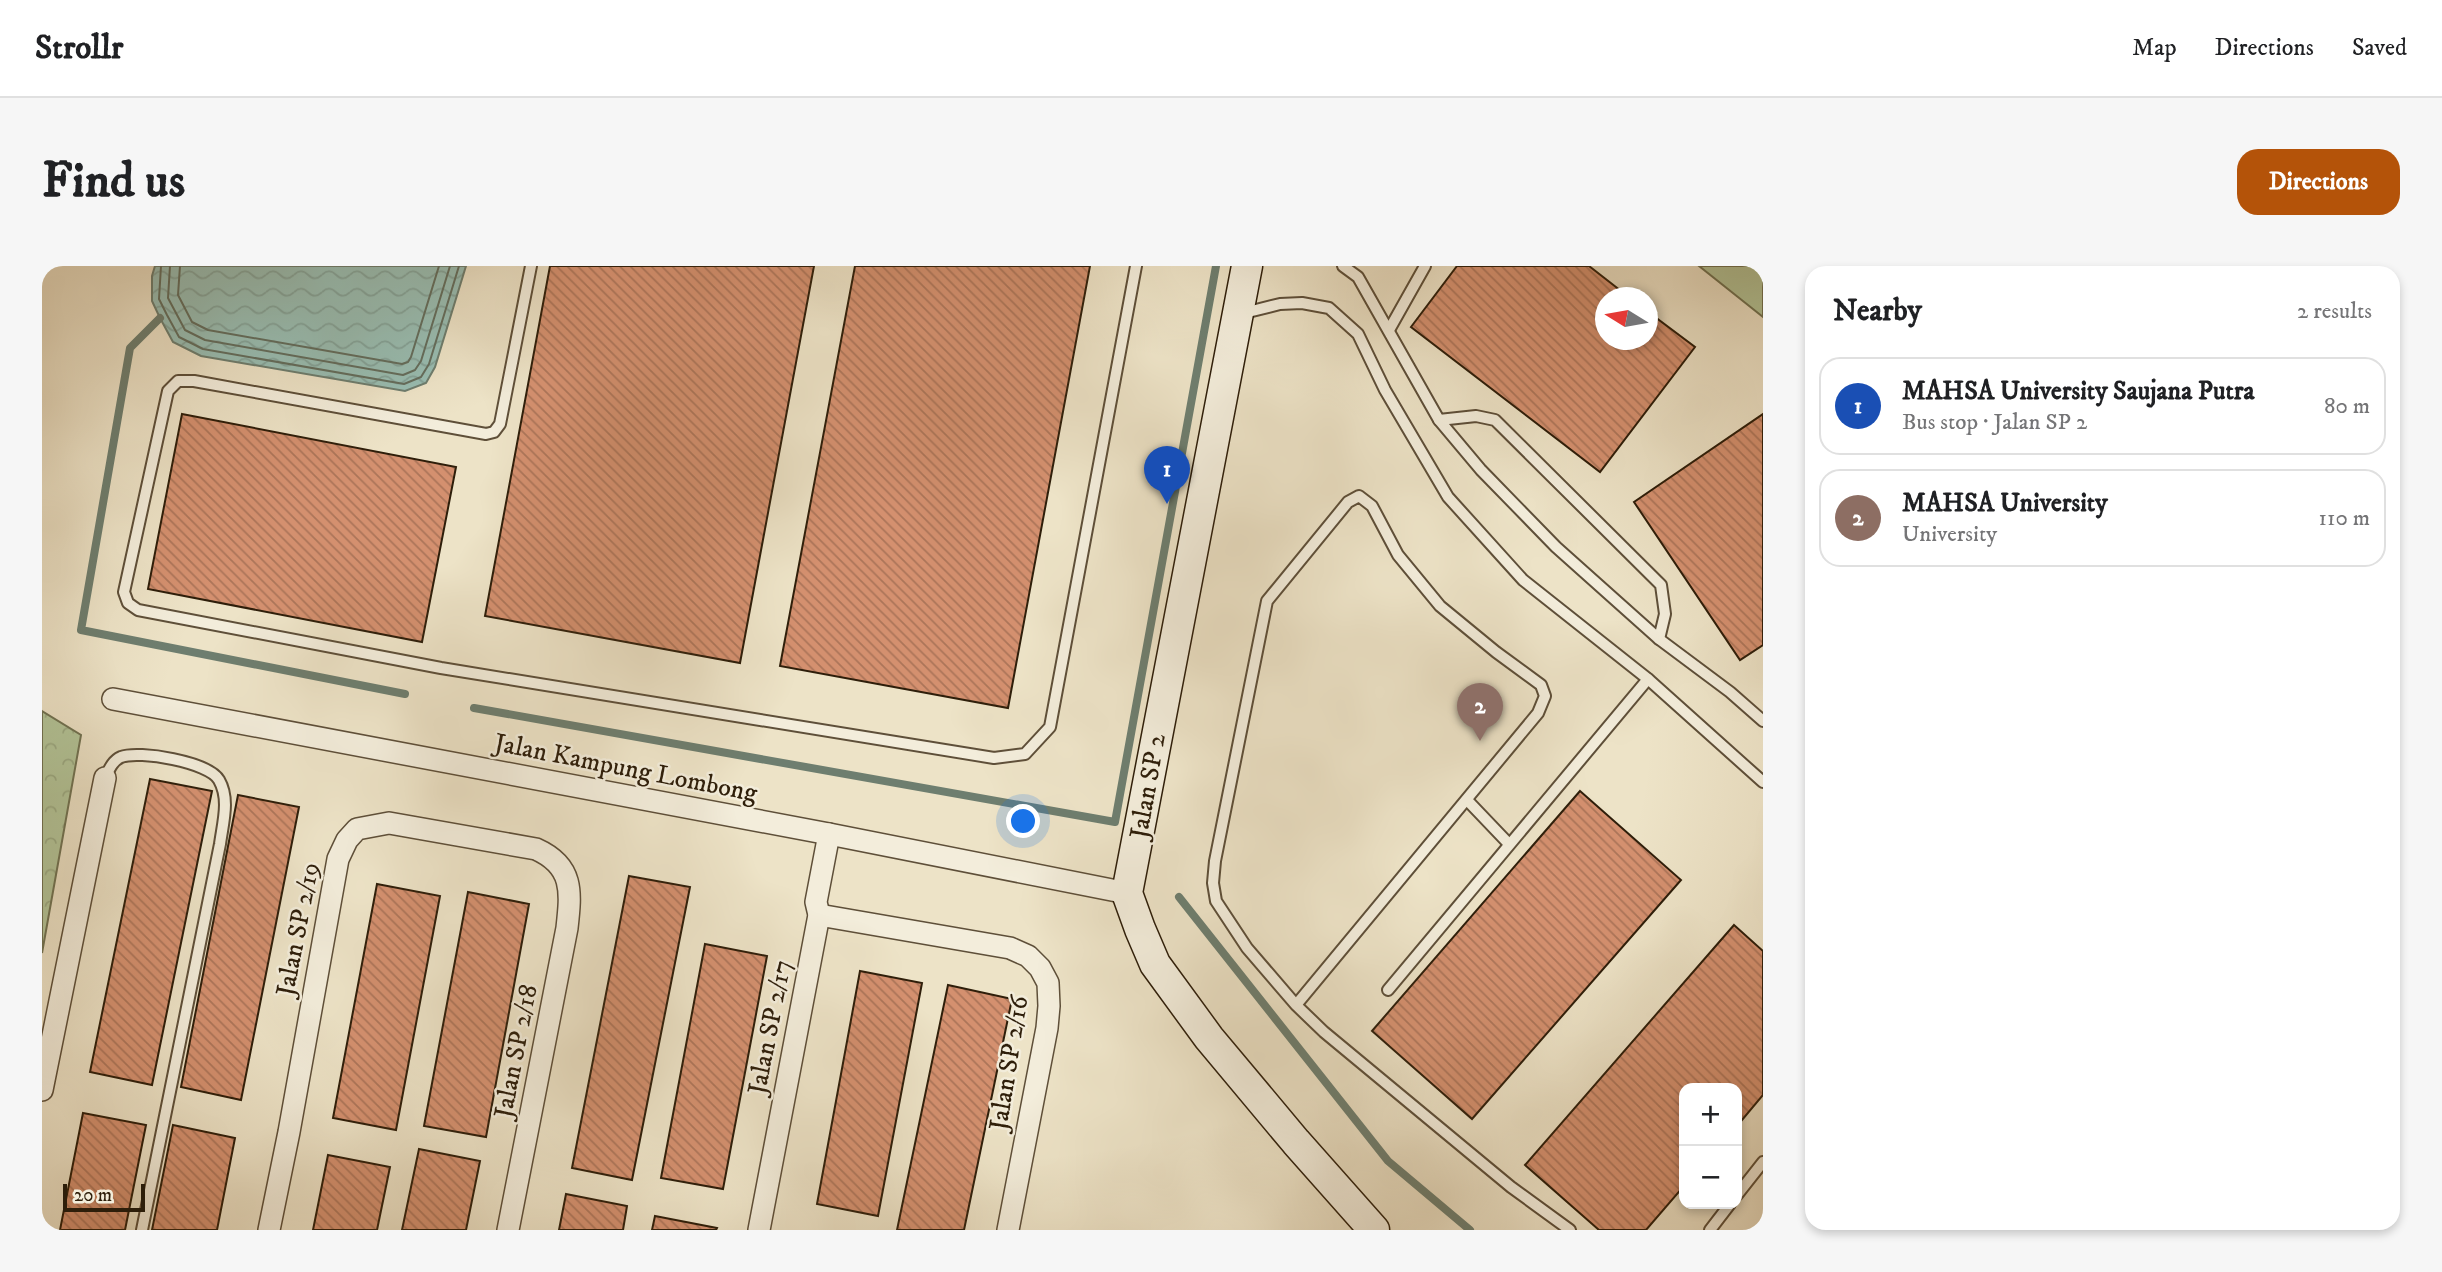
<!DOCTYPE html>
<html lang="en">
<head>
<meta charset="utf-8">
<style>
  :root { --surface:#fff; --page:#f6f6f6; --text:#202124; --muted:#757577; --line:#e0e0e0; --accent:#b45309 }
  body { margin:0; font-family:"IM FELL DW Pica",serif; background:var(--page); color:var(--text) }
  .controls { position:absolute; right:21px; bottom:21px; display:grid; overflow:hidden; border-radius:14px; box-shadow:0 4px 10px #0003 }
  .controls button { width:63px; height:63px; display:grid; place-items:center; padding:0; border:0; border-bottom:2px solid var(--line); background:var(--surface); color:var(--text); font:35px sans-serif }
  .compass { position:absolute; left:1553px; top:21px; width:63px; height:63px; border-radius:50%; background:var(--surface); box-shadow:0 4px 10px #0003; rotate:281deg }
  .scale { position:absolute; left:21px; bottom:18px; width:82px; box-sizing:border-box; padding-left:7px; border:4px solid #2e1e0a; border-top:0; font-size:19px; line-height:24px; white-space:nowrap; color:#2e1e0a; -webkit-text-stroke:5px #f3eddb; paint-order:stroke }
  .you { position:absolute; left:982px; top:556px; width:24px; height:24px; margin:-18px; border:5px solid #fff; border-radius:50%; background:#1a73e8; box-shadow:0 0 0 10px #1a73e833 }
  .badge { display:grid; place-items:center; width:46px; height:46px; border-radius:50%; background:var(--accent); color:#fff; font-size:23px; font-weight:700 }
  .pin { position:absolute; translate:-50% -58px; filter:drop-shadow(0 2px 4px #0008) }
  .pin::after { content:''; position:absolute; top:37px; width:24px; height:21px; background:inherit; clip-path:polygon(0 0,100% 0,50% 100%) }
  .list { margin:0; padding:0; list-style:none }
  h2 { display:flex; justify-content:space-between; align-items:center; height:91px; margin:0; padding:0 28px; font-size:30px }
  h2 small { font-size:23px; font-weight:400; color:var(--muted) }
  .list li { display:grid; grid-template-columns:46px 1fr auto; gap:21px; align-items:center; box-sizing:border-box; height:98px; margin:0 14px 14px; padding:0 14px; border:2px solid var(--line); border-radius:21px }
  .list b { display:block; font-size:26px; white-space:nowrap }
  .list p { margin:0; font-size:23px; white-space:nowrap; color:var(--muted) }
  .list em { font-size:23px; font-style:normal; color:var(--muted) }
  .map { position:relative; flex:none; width:1721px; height:964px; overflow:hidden; border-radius:21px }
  header { display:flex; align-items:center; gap:42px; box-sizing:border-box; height:98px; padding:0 35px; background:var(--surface); border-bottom:2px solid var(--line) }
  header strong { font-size:33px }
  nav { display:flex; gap:38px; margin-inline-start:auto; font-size:24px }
  .intro { display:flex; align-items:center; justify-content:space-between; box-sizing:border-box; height:168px; padding:0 42px }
  h1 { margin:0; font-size:49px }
  .button { padding:18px 32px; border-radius:21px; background:var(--accent); color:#fff; font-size:24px; font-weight:700 }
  main { display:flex; gap:42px; padding:0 42px }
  aside { flex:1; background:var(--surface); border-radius:21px; box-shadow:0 4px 10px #0003 }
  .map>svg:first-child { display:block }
  .green { fill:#b3c599; stroke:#707252; stroke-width:2 }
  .forest { fill:url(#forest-crowns); stroke:#707252; stroke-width:2 }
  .water { fill:url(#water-waves); stroke:#6e7e6f; stroke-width:2 }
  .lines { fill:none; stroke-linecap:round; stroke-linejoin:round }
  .shore { stroke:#646e5e; stroke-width:2 }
  .stream { stroke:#6e7e6f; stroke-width:8 }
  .building { fill:url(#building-back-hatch); stroke:#2e1e0a; stroke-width:2 }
  .lane-casing { stroke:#5e4f39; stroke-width:14 }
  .street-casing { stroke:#5e4f39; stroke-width:24 }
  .secondary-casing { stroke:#2e1e0a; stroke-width:33 }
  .lane { stroke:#f3eddb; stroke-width:10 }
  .street { stroke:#f3eddb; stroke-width:21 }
  .secondary { stroke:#f3eddb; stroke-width:30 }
  .labels { text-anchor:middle; stroke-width:5; stroke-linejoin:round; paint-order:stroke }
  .street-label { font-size:26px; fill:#2e1e0a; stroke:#f3eddb }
</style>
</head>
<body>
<header>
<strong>Strollr</strong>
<nav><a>Map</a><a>Directions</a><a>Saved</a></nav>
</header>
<div class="intro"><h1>Find us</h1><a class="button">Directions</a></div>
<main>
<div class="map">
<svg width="1721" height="964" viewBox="0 0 1721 964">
  <defs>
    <pattern id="forest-crowns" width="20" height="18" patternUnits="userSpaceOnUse" patternTransform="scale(1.75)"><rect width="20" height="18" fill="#b3c599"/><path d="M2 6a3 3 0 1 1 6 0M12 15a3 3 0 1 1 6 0" fill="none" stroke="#9aa982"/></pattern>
    <pattern id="water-waves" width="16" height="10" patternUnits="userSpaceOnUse" patternTransform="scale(1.75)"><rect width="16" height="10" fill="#99beb3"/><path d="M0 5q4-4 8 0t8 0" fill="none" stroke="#84a399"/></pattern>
    <pattern id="building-back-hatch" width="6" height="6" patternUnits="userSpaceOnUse" patternTransform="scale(1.75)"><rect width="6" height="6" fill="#d4906f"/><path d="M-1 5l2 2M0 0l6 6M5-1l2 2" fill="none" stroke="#ac7559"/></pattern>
  </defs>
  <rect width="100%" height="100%" fill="#ede3c7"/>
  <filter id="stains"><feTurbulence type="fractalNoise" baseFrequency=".00286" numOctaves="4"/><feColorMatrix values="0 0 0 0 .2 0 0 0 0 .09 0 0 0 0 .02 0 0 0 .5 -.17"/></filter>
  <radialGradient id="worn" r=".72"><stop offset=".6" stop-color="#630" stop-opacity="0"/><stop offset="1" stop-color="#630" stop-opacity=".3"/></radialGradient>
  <polygon class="green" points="1657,0 1721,0 1721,51"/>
  <polygon class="forest" points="0,445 39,469 0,687"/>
  <polygon class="water" points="113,0 424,0 393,101 384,117 363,125 159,90 131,76 118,52 110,35 110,10"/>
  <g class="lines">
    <g class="shore">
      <polyline points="119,0 117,33 125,49 137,71 161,83 362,118 379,111 387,98 417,0"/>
      <polyline points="128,0 126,32 143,64 163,74 361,109 373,104 379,95 408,0"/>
      <polyline points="138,0 136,29 150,56 166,64 360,98 366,96 369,91 397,0"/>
    </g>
    <g class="stream">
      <polyline points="118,52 88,82 39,364 363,428"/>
      <polyline points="432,442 1073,556 1174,0"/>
      <polyline points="1137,631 1346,895 1428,964"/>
    </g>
  </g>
  <g class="building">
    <polygon points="508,0 772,0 698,397 443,350"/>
    <polygon points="813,0 1048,0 966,442 738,400"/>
    <polygon points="1415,0 1547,0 1588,32 1563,32 1563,74 1605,74 1605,45 1653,81 1558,206 1369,61"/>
    <polygon points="140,148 414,201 380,376 106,323"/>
    <polygon points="1721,148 1721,379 1698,394 1592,236"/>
    <polygon points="108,513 170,525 110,819 48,806"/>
    <polygon points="1538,525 1639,614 1430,853 1330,765"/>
    <polygon points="196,529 257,541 199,834 139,821"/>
    <polygon points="587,610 648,621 590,914 530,902"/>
    <polygon points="335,618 398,630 354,864 291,852"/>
    <polygon points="426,626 487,638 444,871 382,860"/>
    <polygon points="1692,659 1721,685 1721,829 1695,860 1695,822 1642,822 1642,920 1604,964 1557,964 1483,899"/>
    <polygon points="663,678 725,690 681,923 619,912"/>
    <polygon points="818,705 880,717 836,950 775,938"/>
    <polygon points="906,719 970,733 922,964 855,964"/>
    <polygon points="41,847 104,859 83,964 18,964"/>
    <polygon points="131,859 193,872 175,964 110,964"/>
    <polygon points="377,883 438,895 424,964 360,964"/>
    <polygon points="286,889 348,901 335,964 271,964"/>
    <polygon points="524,928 585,940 581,964 517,964"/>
    <polygon points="613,950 675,962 674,964 610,964"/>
  </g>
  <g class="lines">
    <g class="lane-casing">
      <g id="lane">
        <polyline points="489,0 458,158 452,166 444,168 152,115 136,115 126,125 82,326 86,337 96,344 399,402 952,492 983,488 1008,461 1094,0"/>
        <polyline points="1301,0 1316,11 1397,154 1439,204 1514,281 1617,373 1688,426 1721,455"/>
        <polyline points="1198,48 1238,38 1260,37 1287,42 1316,68 1343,124 1406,231 1481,314 1606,413 1721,516"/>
        <polyline points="1347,64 1383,0"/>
        <polyline points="1397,154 1434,150 1453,154 1619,319 1623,348 1617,373"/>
        <path d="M63,512c4,-8 7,-17 16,-21 18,-7 88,5 98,23 11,19 4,42 1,64l-78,386"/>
        <polyline points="1425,534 1467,578"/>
        <polyline points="1346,724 1606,413"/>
        <polyline points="1254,739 1496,447 1503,430 1499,419 1454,386 1398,340 1356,289 1330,240 1317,230 1306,236 1225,335 1173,595 1171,617 1174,635 1205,682 1254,739 1282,766 1469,921 1528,964"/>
        <polyline points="1695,929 1721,896"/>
        <polyline points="1668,964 1688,938"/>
      </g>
    </g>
    <g class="street-casing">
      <g id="street">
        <polyline points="71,433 787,568 1085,627"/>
        <polyline points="777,649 968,682 986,690 998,702 1006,717 1007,740 1005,762 966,964"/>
        <polyline points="0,824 63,512"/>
        <path d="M227,964l20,-98 49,-273 9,-19 10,-11 32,-6 147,26c38,17 35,43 31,79l-59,302"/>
        <polyline points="717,964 777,649 774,636 787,568"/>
      </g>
    </g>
    <g class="secondary-casing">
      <polyline id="secondary" points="1205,0 1085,627 1098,663 1113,698 1167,772 1254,876 1332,964"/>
    </g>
    <use href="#lane" class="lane"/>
    <use href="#street" class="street"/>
    <use href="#secondary" class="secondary"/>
  </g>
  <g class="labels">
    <g class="street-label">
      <text transform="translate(584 501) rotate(11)" y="9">Jalan Kampung Lombong</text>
      <text transform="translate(1105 520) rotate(-80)" y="9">Jalan SP 2</text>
      <text transform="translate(255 663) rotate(-79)" y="9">Jalan SP 2/19</text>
      <text transform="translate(727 761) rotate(-79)" y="9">Jalan SP 2/17</text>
      <text transform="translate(473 785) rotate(-79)" y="9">Jalan SP 2/18</text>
      <text transform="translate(966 797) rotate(-81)" y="9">Jalan SP 2/16</text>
    </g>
  </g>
  <rect width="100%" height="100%" filter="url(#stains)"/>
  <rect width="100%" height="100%" fill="url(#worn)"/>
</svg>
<div class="controls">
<button>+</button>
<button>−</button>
</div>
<svg class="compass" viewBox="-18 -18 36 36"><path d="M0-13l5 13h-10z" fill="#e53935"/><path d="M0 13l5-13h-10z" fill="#757577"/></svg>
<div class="scale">20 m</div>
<div class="you"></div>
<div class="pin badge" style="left:1125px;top:238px;background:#1a4fb4">1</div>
<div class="pin badge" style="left:1438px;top:475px;background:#8d6e63">2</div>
</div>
<aside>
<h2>Nearby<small>2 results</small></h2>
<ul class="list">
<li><span class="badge" style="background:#1a4fb4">1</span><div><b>MAHSA University Saujana Putra</b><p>Bus stop · Jalan SP 2</p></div><em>80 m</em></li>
<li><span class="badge" style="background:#8d6e63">2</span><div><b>MAHSA University</b><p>University</p></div><em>110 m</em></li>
</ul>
</aside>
</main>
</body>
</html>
